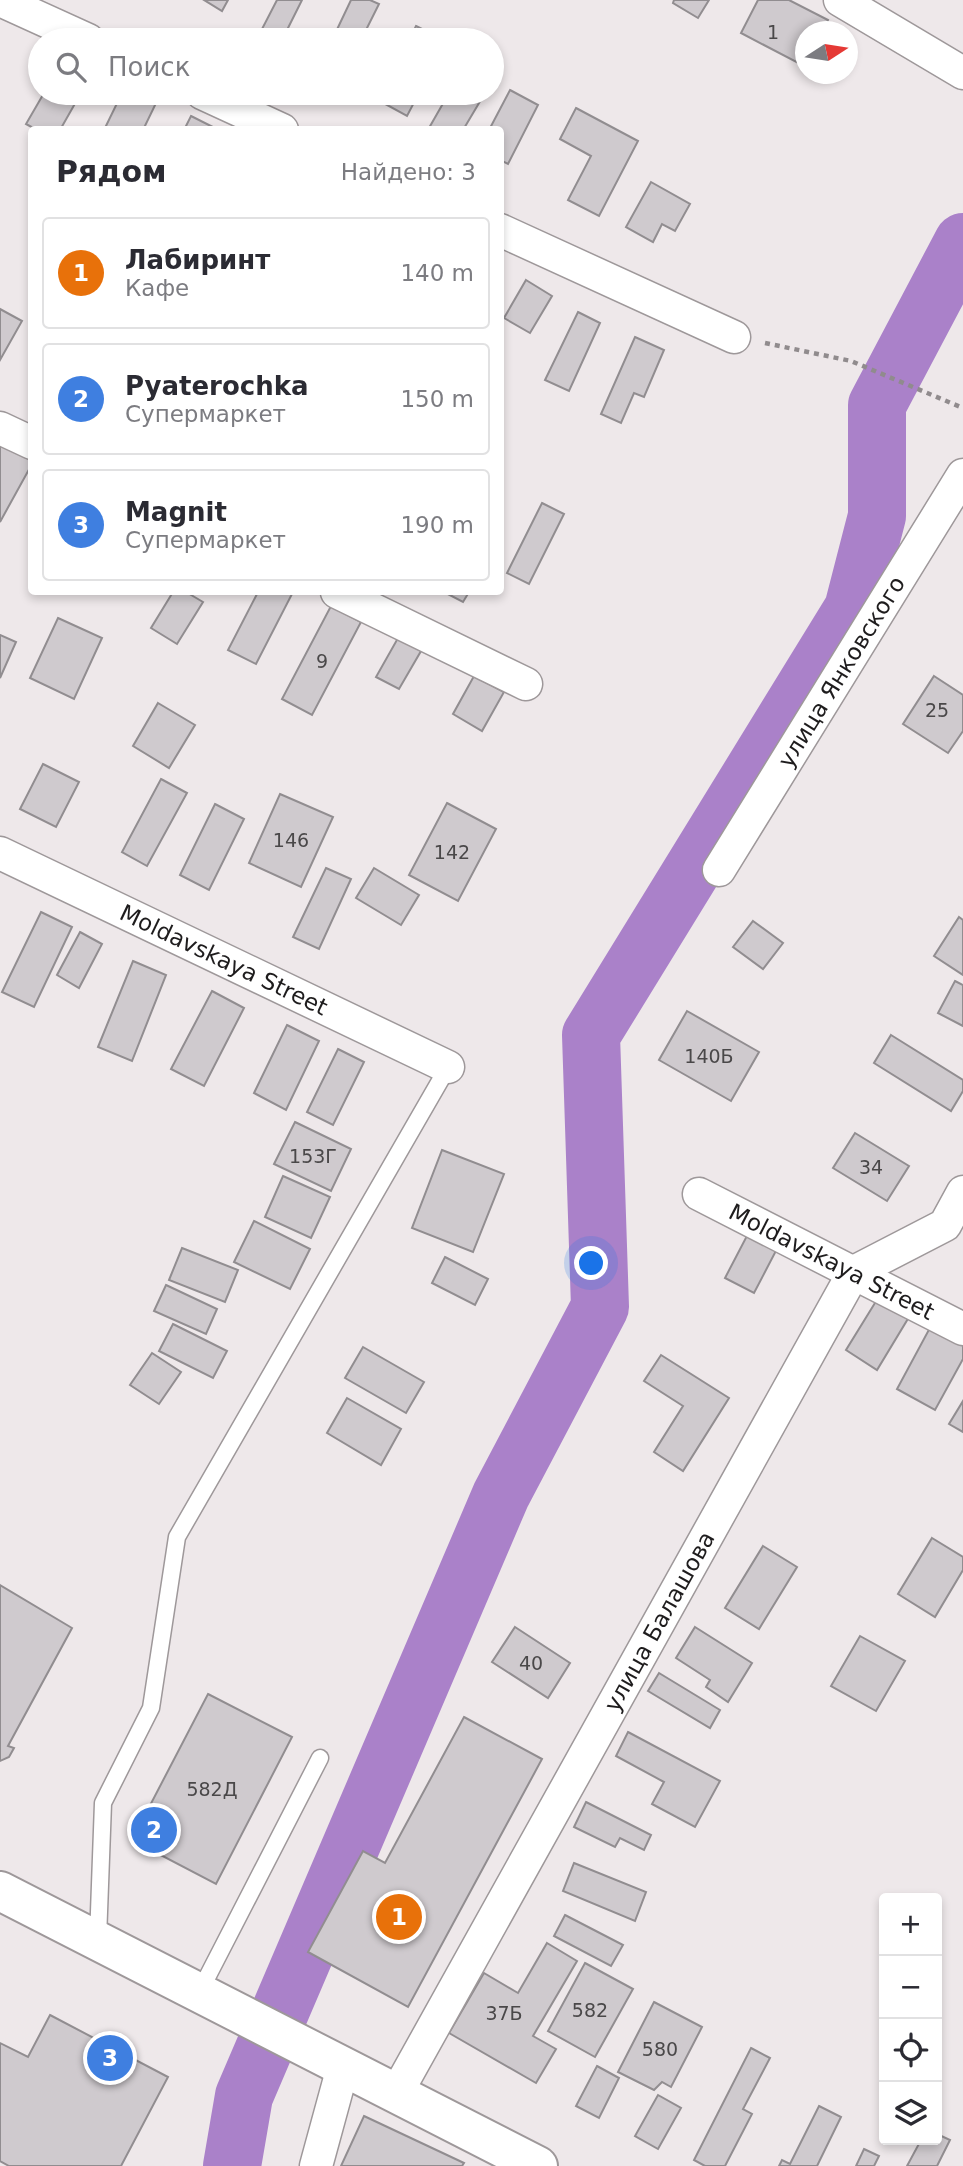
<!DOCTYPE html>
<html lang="ru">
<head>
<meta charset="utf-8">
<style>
  :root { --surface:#fff; --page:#f2f2f3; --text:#2b2b33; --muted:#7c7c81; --line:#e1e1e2; --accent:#111827 }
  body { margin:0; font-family:"DejaVu Sans",sans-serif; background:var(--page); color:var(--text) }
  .controls { position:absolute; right:21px; bottom:21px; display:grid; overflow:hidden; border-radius:7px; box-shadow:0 4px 10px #0003 }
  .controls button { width:63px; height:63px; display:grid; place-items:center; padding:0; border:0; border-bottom:2px solid var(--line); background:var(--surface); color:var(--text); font:35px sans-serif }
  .compass { position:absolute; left:795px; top:21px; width:63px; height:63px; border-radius:50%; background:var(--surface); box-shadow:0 4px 10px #0003; rotate:78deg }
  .you { position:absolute; left:592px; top:1264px; width:24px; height:24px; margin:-18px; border:5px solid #fff; border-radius:50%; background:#1a73e8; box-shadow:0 0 0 10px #1a73e833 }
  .badge { display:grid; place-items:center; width:46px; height:46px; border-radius:50%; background:var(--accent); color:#fff; font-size:23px; font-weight:700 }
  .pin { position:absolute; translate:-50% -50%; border:4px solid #fff; box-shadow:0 2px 7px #0006 }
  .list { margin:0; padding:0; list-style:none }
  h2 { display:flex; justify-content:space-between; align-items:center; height:91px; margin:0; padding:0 28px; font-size:30px }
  h2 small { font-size:23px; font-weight:400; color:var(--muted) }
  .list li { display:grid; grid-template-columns:46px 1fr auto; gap:21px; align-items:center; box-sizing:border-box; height:112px; margin:0 14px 14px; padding:0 14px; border:2px solid var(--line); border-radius:7px }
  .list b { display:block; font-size:26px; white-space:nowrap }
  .list p { margin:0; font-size:23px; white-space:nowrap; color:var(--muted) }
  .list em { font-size:23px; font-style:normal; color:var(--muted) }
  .icon { flex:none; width:38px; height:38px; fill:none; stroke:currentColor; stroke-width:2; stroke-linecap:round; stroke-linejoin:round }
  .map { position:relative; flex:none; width:963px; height:2166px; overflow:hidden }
  .search { position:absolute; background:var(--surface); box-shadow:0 4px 10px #0003; left:28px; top:28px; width:476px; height:77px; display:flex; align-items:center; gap:18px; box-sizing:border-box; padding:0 24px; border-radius:38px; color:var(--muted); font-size:26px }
  .panel { position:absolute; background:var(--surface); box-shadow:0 4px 10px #0003; left:28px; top:126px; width:476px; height:469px; border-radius:7px }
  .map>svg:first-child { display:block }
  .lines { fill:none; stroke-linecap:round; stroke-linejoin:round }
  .river { stroke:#aa81c9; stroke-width:58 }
  .building { fill:#cfcace; stroke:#918d90; stroke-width:2 }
  .service-casing { stroke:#9e989a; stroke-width:19 }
  .minor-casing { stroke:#9e989a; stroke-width:35 }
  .secondary-casing { stroke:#9e989a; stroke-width:42 }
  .path { stroke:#908b8d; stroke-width:4.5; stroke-dasharray:5 5; stroke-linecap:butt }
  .service { stroke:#fff; stroke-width:16 }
  .minor { stroke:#fff; stroke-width:32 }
  .secondary { stroke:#fff; stroke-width:38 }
  .labels { text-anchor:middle; stroke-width:5; stroke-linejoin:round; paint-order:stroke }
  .number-label { font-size:19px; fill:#4a4849 }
  .street-label { font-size:23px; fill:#1e1c1d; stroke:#fcf5f7 }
</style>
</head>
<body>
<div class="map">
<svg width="963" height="2166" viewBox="0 0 963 2166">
  <rect width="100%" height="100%" fill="#eee8ea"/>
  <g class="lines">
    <polyline class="river" points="232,2166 244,2096 501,1495 600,1307 591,1035 853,609 877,516 877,405 963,242"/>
  </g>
  <g class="building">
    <polygon points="204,0 228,0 222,11"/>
    <polygon points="277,0 302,0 282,40 262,29"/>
    <polygon points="351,0 370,0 379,4 361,40 332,40"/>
    <polygon points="674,0 709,0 698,18 673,3"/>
    <polygon points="758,0 789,0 828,20 822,32 806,32 804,66 741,33"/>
    <polygon points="416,26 444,40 409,40"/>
    <polygon points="510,90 538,105 508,164 500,160 500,130 489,130"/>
    <polygon points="44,93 81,93 60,130 37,130 26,124"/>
    <polygon points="122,93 145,93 158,99 143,130 104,130"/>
    <polygon points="382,93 419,93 407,116 378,100"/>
    <polygon points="449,93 485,93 463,130 432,130 429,128"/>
    <polygon points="576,108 638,141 599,216 568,200 591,156 560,139"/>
    <polygon points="191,116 217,129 216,130 184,130"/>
    <polygon points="651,182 690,204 675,231 662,224 653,242 626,227"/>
    <polygon points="526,280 552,296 530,333 504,318"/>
    <polygon points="0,309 22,321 0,360"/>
    <polygon points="578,312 600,323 569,391 545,380"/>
    <polygon points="635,337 664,350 644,397 634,393 621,423 601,414"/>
    <polygon points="0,440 32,457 32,464 0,522"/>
    <polygon points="542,503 564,514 529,584 507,573"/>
    <polygon points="173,592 186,592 203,602 177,644 151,628"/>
    <polygon points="258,592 293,592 256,664 228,650"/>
    <polygon points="444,592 469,592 463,602"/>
    <polygon points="331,606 361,622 312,715 282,699"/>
    <polygon points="58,618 102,638 74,699 30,678"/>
    <polygon points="0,635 16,642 0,678"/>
    <polygon points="398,638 421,651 399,689 376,677"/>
    <polygon points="474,676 504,692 482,731 453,714"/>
    <polygon points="934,676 963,695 963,731 948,753 903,724"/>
    <polygon points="158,703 195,725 169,768 133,746"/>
    <polygon points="43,764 79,782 56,827 20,809"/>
    <polygon points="161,779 187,793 147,866 122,852"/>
    <polygon points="280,794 333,817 301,887 249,863"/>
    <polygon points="447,803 496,829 458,901 409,875"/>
    <polygon points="215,804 244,819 209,890 180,875"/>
    <polygon points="326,868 351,879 319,949 293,937"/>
    <polygon points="374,868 419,895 401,925 356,898"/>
    <polygon points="41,912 72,927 34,1007 2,992"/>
    <polygon points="959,917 963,920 963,975 934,956"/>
    <polygon points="753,921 783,943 763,969 733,947"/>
    <polygon points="80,932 102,944 79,988 57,975"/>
    <polygon points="133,961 166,975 132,1061 98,1047"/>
    <polygon points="955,981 963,985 963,1026 938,1013"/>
    <polygon points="212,991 244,1008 204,1086 171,1069"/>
    <polygon points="687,1011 759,1052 731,1101 659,1060"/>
    <polygon points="287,1025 319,1041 286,1110 254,1093"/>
    <polygon points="891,1035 963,1080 963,1091 951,1111 874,1063"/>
    <polygon points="338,1049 364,1062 333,1125 307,1112"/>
    <polygon points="295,1122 351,1149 331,1191 274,1164"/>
    <polygon points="855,1133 909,1166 887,1201 833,1168"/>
    <polygon points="442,1150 504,1174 473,1252 412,1228"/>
    <polygon points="283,1176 330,1197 311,1238 265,1217"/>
    <polygon points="254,1221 310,1249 290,1289 234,1262"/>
    <polygon points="750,1230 779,1245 754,1293 725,1278"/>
    <polygon points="182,1248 238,1270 225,1302 169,1280"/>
    <polygon points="445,1257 488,1279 475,1305 432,1283"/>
    <polygon points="166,1285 217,1309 206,1334 154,1311"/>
    <polygon points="878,1298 909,1317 877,1370 846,1350"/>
    <polygon points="173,1324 227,1351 213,1378 159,1351"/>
    <polygon points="932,1324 963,1341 963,1359 935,1410 897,1389"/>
    <polygon points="363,1347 424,1382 406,1413 345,1378"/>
    <polygon points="152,1353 181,1372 159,1404 130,1385"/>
    <polygon points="661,1355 729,1398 683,1471 654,1452 683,1406 644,1381"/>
    <polygon points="347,1398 401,1429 381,1465 327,1433"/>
    <polygon points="963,1401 963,1432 949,1424"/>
    <polygon points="932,1538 963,1557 963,1570 935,1617 898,1594"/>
    <polygon points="763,1546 797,1567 759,1629 725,1608"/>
    <polygon points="0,1585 72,1628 8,1746 14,1748 9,1757 0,1761"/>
    <polygon points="515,1627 570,1663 548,1698 492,1662"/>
    <polygon points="695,1627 752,1663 728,1702 706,1687 710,1680 676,1658"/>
    <polygon points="860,1636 905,1661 876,1711 831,1686"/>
    <polygon points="659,1673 720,1710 710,1728 648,1691"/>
    <polygon points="208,1694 292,1737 216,1884 132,1840"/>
    <polygon points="464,1717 542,1759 408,2007 308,1952 363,1851 385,1863"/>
    <polygon points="628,1732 720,1781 695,1827 652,1804 664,1782 616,1756"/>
    <polygon points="586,1802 651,1835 644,1850 620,1838 615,1847 574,1827"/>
    <polygon points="574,1863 646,1892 635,1921 563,1891"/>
    <polygon points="565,1915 623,1945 611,1966 554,1936"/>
    <polygon points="547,1943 577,1961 533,2036 556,2049 536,2083 449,2033 484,1973 518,1993"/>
    <polygon points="585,1963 633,1989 595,2057 548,2031"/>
    <polygon points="654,2002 702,2027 671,2087 662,2082 654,2090 618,2072"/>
    <polygon points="50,2015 168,2077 121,2166 9,2166 0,2161 0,2043 28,2057"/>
    <polygon points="751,2048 770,2058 743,2109 752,2114 725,2166 705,2166 694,2160"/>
    <polygon points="597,2066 619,2078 599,2118 576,2106"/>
    <polygon points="658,2095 681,2108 658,2149 635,2136"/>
    <polygon points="819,2106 841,2117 817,2166 779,2166 782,2160 790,2164"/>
    <polygon points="364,2116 464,2163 462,2166 341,2166"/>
    <polygon points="937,2134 950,2140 937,2166 907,2166 921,2140 937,2140"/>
    <polygon points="864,2149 879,2156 874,2166 856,2166"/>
  </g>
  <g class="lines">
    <g class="service-casing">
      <g id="service">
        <polyline points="98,1939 103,1803 151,1708 177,1537 448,1067"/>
        <polyline points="199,1993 320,1758"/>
      </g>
    </g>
    <g class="minor-casing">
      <g id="minor">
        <polyline points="0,0 88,40"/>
        <polyline points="840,0 963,73"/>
        <polyline points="202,93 282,130"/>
        <polyline points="500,230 734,337"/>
        <polyline points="0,428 32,443"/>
        <polyline points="337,592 526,684"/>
        <path id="s1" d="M0,853l448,214"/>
        <path id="s2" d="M719,870l244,-395"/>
        <path id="s3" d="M699,1194l264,135"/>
        <path id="s4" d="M396,2094l458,-822 91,-47 18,-33"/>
        <polyline points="316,2166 343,2067"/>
      </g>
    </g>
    <g class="secondary-casing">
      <polyline id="secondary" points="0,1891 538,2166"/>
    </g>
    <polyline class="path" points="765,343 851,361 963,408"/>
    <use href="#service" class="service"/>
    <use href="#minor" class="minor"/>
    <use href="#secondary" class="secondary"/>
  </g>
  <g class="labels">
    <g class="number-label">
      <text x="773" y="39">1</text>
      <text x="322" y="668">9</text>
      <text x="937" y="717">25</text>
      <text x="291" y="847">146</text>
      <text x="452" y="859">142</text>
      <text x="709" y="1063">140Б</text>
      <text x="313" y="1163">153Г</text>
      <text x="871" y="1174">34</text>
      <text x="531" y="1670">40</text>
      <text x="212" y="1796">582Д</text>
      <text x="590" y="2017">582</text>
      <text x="504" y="2020">37Б</text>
      <text x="660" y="2056">580</text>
    </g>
    <g class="street-label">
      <text dy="8" stroke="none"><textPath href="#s2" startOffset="233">улица Янковского</textPath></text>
      <text dy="8" stroke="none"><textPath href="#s1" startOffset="248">Moldavskaya Street</textPath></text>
      <text dy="8" stroke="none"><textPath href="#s3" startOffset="149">Moldavskaya Street</textPath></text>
      <text dy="8" stroke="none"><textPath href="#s4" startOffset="541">улица Балашова</textPath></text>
    </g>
  </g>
</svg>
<div class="controls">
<button>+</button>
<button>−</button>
<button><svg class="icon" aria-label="locate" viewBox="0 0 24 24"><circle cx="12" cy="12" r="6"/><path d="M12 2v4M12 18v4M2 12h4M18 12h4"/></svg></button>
<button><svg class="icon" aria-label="layers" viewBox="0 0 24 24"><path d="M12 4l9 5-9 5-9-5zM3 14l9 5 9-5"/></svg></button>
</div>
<svg class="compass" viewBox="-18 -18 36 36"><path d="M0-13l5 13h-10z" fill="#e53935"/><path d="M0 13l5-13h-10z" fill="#7c7c81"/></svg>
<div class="you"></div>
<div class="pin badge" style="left:399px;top:1917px;background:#e8710a">1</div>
<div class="pin badge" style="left:154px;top:1830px;background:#3f7fe0">2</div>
<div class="pin badge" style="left:110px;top:2058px;background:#3f7fe0">3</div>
<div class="search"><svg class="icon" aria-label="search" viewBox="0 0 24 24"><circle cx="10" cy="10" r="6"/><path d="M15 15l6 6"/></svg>Поиск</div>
<section class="panel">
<h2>Рядом<small>Найдено: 3</small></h2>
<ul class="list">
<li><span class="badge" style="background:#e8710a">1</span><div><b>Лабиринт</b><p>Кафе</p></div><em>140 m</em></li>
<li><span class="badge" style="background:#3f7fe0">2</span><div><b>Pyaterochka</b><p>Супермаркет</p></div><em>150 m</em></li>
<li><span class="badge" style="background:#3f7fe0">3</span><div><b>Magnit</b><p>Супермаркет</p></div><em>190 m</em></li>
</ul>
</section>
</div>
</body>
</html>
